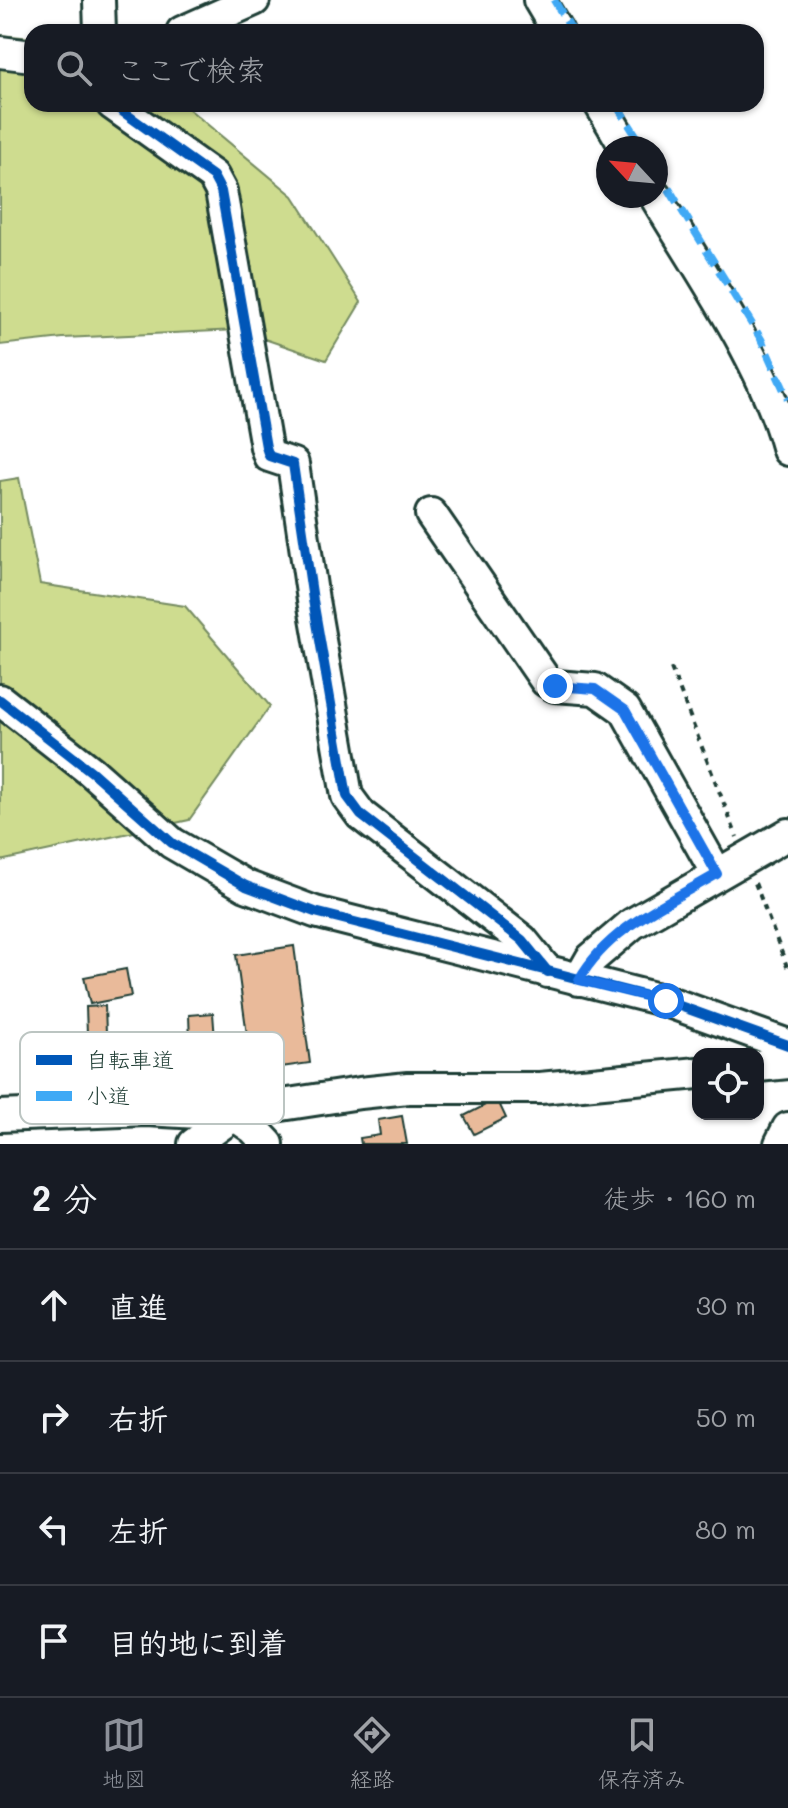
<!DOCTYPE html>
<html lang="ja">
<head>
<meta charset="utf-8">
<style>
  :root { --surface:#171b24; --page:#242831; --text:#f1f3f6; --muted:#9ea1a6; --line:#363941; --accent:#8c9099 }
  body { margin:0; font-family:Mali,"Klee One",sans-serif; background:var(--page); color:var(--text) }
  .controls { position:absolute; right:24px; bottom:24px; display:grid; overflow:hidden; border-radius:16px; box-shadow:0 2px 6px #0004 }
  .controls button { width:72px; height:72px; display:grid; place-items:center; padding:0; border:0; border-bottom:2px solid var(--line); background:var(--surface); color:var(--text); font:40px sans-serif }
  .compass { position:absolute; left:596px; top:136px; width:72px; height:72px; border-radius:50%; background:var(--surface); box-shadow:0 2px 6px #0004; rotate:296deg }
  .stop { position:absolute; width:24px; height:24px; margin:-18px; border:6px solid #1a73e8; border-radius:50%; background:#fff }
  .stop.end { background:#1a73e8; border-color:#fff; box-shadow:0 2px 8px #0008 }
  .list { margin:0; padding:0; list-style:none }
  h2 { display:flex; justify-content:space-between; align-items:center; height:104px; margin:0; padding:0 32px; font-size:34px }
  h2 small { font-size:26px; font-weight:400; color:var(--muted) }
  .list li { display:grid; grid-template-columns:52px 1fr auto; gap:24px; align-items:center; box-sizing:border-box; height:112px; padding:0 32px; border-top:2px solid var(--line) }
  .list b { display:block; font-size:30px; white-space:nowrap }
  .list em { font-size:26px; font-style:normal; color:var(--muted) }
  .icon { flex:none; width:44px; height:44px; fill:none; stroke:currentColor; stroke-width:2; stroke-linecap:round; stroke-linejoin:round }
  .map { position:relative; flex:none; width:788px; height:1144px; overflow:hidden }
  .search { position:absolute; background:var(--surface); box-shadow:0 2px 6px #0004; left:24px; right:24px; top:24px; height:88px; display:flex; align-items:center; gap:20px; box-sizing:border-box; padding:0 28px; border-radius:24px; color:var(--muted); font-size:30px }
  .sheet { height:552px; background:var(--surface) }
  nav { display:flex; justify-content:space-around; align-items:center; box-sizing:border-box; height:112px; border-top:2px solid var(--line); background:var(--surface); font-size:22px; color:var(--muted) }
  nav a { display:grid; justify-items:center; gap:4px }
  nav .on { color:var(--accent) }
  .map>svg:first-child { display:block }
  .green { fill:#cedc8f; stroke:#768c62; stroke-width:2 }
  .building { fill:#e9ba9a; stroke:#1f3d34; stroke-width:2 }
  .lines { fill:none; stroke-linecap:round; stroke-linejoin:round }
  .minor-casing { stroke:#1f3d34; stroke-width:36 }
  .path { stroke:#1f3d34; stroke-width:4; stroke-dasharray:6 6; stroke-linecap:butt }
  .minor { stroke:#fff; stroke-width:30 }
  .quiet { stroke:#3fa9f5; stroke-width:8; stroke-dasharray:16 8; stroke-linecap:butt }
  .cycleway-casing { stroke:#fff; stroke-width:15 }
  .cycleway { stroke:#0057b8; stroke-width:10 }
  .route { stroke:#1a73e8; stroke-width:10 }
  .key { fill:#fff; stroke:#bcc5c2; stroke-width:2 }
  .key-label { font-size:22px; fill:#1f3d34 }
</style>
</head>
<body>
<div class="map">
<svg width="788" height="1144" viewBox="0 0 788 1144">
  <rect width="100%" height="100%" fill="#fff"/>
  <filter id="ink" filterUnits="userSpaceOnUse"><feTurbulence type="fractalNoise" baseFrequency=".0125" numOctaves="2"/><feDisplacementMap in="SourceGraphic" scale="16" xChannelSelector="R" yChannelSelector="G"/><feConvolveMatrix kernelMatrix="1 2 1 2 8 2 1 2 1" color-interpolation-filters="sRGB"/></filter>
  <g filter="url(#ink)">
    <g class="green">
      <polygon points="0,35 32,38 32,104 183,104 293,196 361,302 326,360 238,330 63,338 0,345"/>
      <polygon points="19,478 40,584 185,606 270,706 189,820 0,861 0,481"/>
    </g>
    <g class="building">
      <polygon points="294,946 310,1063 252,1071 236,955"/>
      <polygon points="126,969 131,996 90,1004 84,977"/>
      <polygon points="105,1006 106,1033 87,1034 86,1007"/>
      <polygon points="213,1013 215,1040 190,1042 189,1015"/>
      <polygon points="497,1099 506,1118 474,1134 464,1116"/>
      <polygon points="402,1116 407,1144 361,1144 360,1138 380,1135 378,1120"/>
    </g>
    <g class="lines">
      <g class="minor-casing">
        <g id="minor">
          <polyline points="99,0 100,32"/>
          <polyline points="539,0 558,32"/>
          <polyline points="182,32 254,0"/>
          <polyline points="0,52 32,56"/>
          <polyline points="112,104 213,176 221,191 266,447 269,456 293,464 313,600 347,796 361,815 522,940 548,972"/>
          <polyline points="600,104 626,148"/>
          <path d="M655,196c46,77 110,167 133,254"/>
          <polyline points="431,514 546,681 555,686 595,689 625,710 717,874"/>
          <polyline points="0,700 92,772 172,843 246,886 315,912 666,1001 788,1045"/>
          <polyline points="579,980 591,959 632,924 788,834"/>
          <polyline points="758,1066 788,1063"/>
          <polyline points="0,1116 146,1110 234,1115 253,1128 268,1144"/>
          <polyline points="194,1144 234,1115 249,1110 360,1093 408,1088 540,1088 698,1073"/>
          <polyline points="780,1144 788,1128"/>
        </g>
      </g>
      <g class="path">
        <polyline points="671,668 737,837"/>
        <polyline points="755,883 788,969"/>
      </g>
      <use href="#minor" class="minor"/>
      <g class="quiet">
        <polyline points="554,0 573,32"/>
        <polyline points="616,104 644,148"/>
        <polyline points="656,168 761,339 788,399"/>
      </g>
      <g class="cycleway-casing">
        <g id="cycleway">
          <polyline points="112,104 213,176 221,191 266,447 269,456 293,464 313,600 347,796 361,815 522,940 548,972"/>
          <polyline points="0,700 92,772 172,843 246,886 315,912 666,1001 788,1045"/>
        </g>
      </g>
      <use href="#cycleway" class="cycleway"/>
    </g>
  </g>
  <g class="lines" filter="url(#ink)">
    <path class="route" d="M555,686l40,3 30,21 92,164c-49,29 -109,54 -138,106l87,21"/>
  </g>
  <rect x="20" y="1032" width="264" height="92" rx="12" class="key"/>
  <rect x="36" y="1055" width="36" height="10" fill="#0057b8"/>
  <rect x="36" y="1091" width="36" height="10" fill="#3fa9f5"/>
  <g class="key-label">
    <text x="86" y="1068">自転車道</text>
    <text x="86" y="1104">小道</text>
  </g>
</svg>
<div class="controls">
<button><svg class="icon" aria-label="locate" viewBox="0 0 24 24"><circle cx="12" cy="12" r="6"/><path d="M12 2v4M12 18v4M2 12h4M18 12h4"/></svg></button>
</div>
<svg class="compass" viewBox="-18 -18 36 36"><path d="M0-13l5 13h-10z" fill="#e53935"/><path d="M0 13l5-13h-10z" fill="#9ea1a6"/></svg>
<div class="stop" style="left:666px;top:1001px"></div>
<div class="stop end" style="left:555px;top:686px"></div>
<div class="search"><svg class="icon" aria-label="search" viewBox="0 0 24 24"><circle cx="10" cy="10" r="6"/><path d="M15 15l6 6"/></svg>ここで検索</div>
</div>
<section class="sheet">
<h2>2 分<small>徒歩 · 160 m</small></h2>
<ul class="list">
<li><svg class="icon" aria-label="ahead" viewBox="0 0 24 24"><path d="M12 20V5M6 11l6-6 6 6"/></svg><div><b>直進</b></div><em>30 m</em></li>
<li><svg class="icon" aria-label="right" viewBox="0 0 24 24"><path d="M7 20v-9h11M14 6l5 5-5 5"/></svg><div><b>右折</b></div><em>50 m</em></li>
<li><svg class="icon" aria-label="left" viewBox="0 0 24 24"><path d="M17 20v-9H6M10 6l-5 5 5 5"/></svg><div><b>左折</b></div><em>80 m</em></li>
<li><svg class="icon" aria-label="arrive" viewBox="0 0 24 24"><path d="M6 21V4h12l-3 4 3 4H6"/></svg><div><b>目的地に到着</b></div></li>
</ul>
</section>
<nav>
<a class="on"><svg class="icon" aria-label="map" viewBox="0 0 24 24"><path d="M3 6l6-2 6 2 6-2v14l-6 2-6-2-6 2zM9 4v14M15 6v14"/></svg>地図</a>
<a><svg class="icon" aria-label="directions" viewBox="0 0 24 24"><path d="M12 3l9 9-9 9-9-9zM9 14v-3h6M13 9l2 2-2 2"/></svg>経路</a>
<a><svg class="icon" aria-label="saved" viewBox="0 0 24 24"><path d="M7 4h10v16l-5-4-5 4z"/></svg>保存済み</a>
</nav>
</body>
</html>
